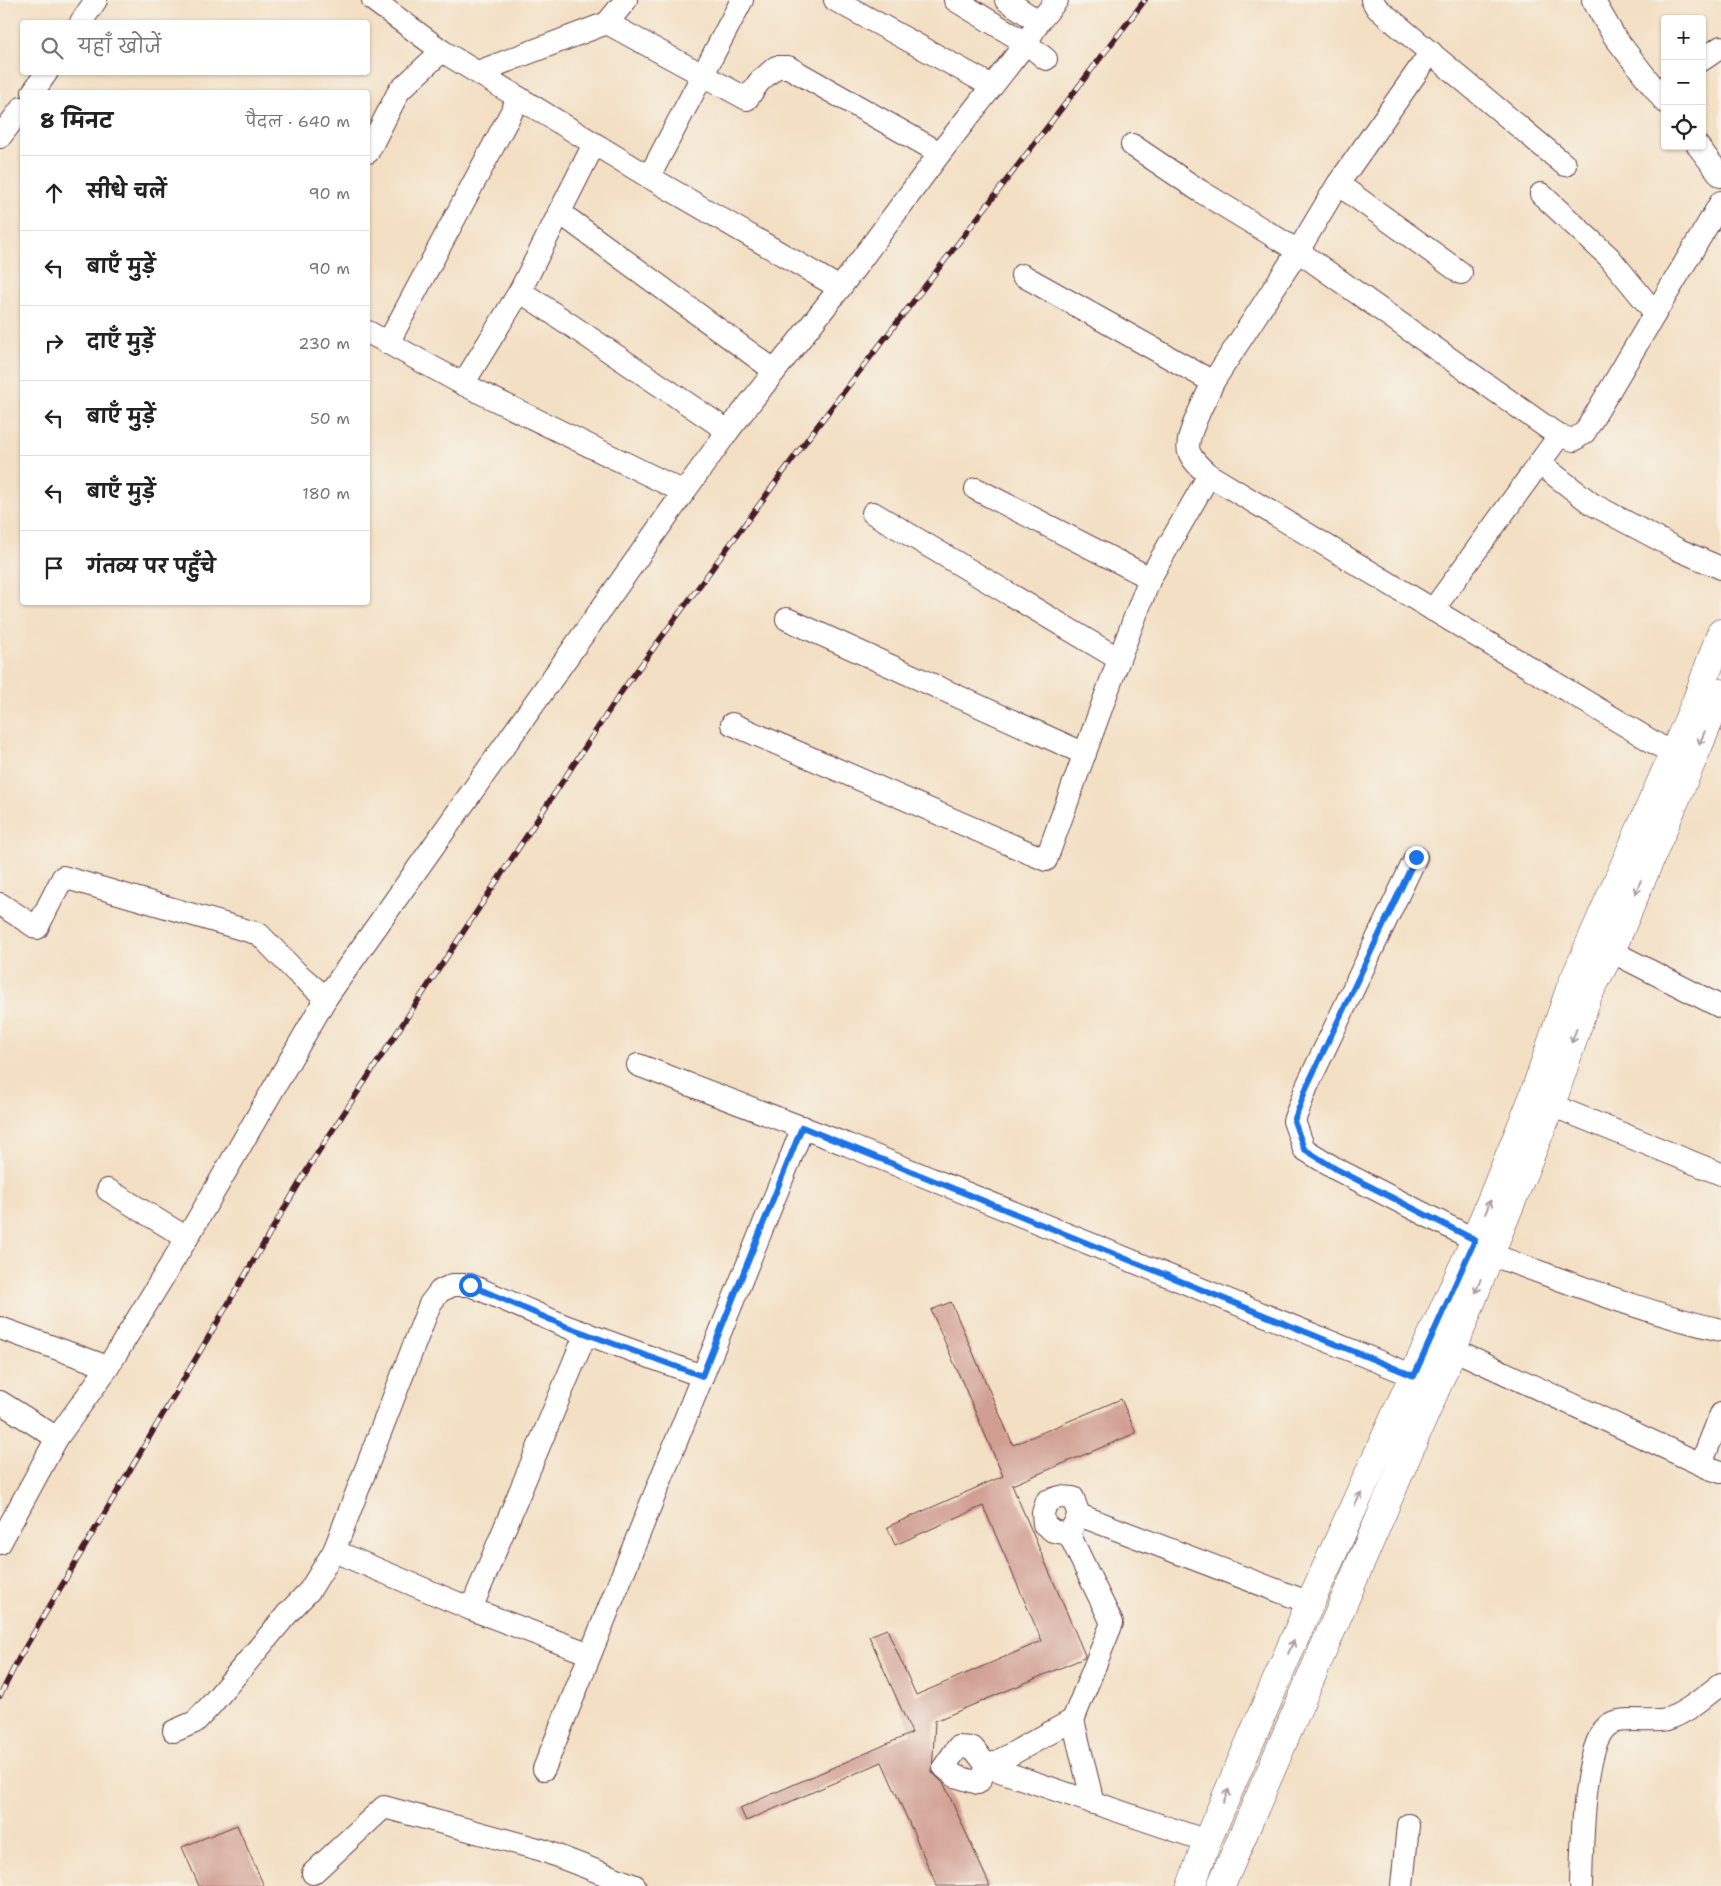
<!DOCTYPE html>
<html lang="hi">
<head>
<meta charset="utf-8">
<style>
  :root { --surface:#fff; --page:#f6f6f6; --text:#222; --muted:#767676; --line:#e0e0e0 }
  body { margin:0; font-family:"Shantell Sans","Playpen Sans Deva",sans-serif; background:var(--page); color:var(--text) }
  .controls { position:absolute; right:15px; top:15px; display:grid; overflow:hidden; border-radius:5px; box-shadow:0 1px 4px #0004 }
  .controls button { width:45px; height:45px; display:grid; place-items:center; padding:0; border:0; border-bottom:1px solid var(--line); background:var(--surface); color:var(--text); font:25px sans-serif }
  .stop { position:absolute; width:15px; height:15px; margin:-11px; border:4px solid #1a73e8; border-radius:50%; background:#fff }
  .stop.end { background:#1a73e8; border-color:#fff; box-shadow:0 1px 5px #0008 }
  .list { margin:0; padding:0; list-style:none }
  h2 { display:flex; justify-content:space-between; align-items:center; height:65px; margin:0; padding:0 20px; font-size:21px }
  h2 small { font-size:16px; font-weight:400; color:var(--muted) }
  .list li { display:grid; grid-template-columns:32px 1fr auto; gap:15px; align-items:center; box-sizing:border-box; height:75px; padding:0 20px; border-top:1px solid var(--line) }
  .list b { display:block; font-size:19px; white-space:nowrap }
  .list em { font-size:16px; font-style:normal; color:var(--muted) }
  .icon { flex:none; width:28px; height:28px; fill:none; stroke:currentColor; stroke-width:2; stroke-linecap:round; stroke-linejoin:round }
  .map { position:relative; flex:none; width:1721px; height:1886px; overflow:hidden }
  .search { position:absolute; background:var(--surface); box-shadow:0 1px 4px #0004; left:20px; top:20px; width:350px; height:55px; display:flex; align-items:center; gap:12px; box-sizing:border-box; padding:0 18px; border-radius:5px; color:var(--muted); font-size:19px }
  .panel { position:absolute; background:var(--surface); box-shadow:0 1px 4px #0004; left:20px; top:90px; width:350px; height:515px; border-radius:5px }
  .map>svg:first-child { display:block }
  .building { fill:#d19e92 }
  .lines { fill:none; stroke-linecap:round; stroke-linejoin:round }
  .minor-casing { stroke:#633c42; stroke-width:24 }
  .major-casing { stroke:#633c42; stroke-width:29 }
  .minor { stroke:#fff; stroke-width:22 }
  .major { stroke:#fff; stroke-width:28 }
  .rail-casing { stroke:#4a1f2b; stroke-width:5.5 }
  .rail { stroke:#f7f3e8; stroke-width:4; stroke-dasharray:11; stroke-linecap:butt }
  .oneway { stroke:#ae9aa0 }
  .route { stroke:#1a73e8; stroke-width:6 }
</style>
</head>
<body>
<div class="map">
<svg width="1721" height="1886" viewBox="0 0 1721 1886">
  <rect width="100%" height="100%" fill="#f7f3e8"/>
  <filter id="ink" filterUnits="userSpaceOnUse"><feTurbulence type="fractalNoise" baseFrequency=".02" numOctaves="2"/><feDisplacementMap in="SourceGraphic" scale="10" xChannelSelector="R" yChannelSelector="G"/><feConvolveMatrix kernelMatrix="1 2 1 2 8 2 1 2 1" color-interpolation-filters="sRGB"/></filter>
  <filter id="wash" filterUnits="userSpaceOnUse"><feTurbulence type="fractalNoise" baseFrequency=".0096" numOctaves="4" result="noise"/><feDisplacementMap in="SourceGraphic" scale="20" xChannelSelector="R" yChannelSelector="G"/><feGaussianBlur stdDeviation="1.12" result="paint"/><feColorMatrix in="noise" values="0 0 0 0 0 0 0 0 0 0 0 0 0 0 0 0 0 1.4 0 .05"/><feComposite in="paint" operator="in"/></filter>
  <g filter="url(#wash)">
    <rect width="100%" height="100%" fill="#f3dfc3"/>
    <g id="blocks">
      <g class="building">
        <polygon points="951,1302 1013,1445 1121,1399 1136,1433 1012,1485 1085,1655 1084,1658 935,1721 932,1772 944,1784 990,1886 937,1886 882,1762 746,1821 740,1808 912,1733 869,1636 887,1629 916,1695 1042,1641 983,1506 895,1545 887,1527 1003,1476 931,1310"/>
        <polygon points="237,1825 264,1886 199,1886 182,1847"/>
      </g>
    </g>
  </g>
  <g filter="url(#ink)">
    <use href="#blocks" fill-opacity="0" stroke="#633c42" stroke-width="1"/>
    <g class="lines">
      <g class="minor-casing">
        <g id="minor">
          <polyline points="373,0 442,51 649,177 840,288"/>
          <polyline points="835,0 992,86"/>
          <polyline points="955,0 1026,43 1046,59"/>
          <polyline points="1006,0 1039,22"/>
          <polyline points="1372,0 1377,8 1565,165"/>
          <polyline points="1593,0 1614,36 1665,102"/>
          <polyline points="81,22 96,0"/>
          <polyline points="607,23 747,99 759,82 776,67 788,67 940,153"/>
          <polyline points="1702,60 1721,47"/>
          <polyline points="478,72 607,23 626,0"/>
          <polyline points="33,92 47,72"/>
          <polyline points="0,137 22,108"/>
          <polyline points="1132,145 1200,191 1298,251 1559,436 1574,440 1585,432 1721,202"/>
          <polyline points="1698,146 1721,176"/>
          <polyline points="368,152 399,91 442,51"/>
          <polyline points="649,177 742,0"/>
          <polyline points="1338,184 1461,273"/>
          <polyline points="1541,194 1609,257 1655,313"/>
          <polyline points="559,212 775,371"/>
          <polyline points="1022,275 1213,382 1298,251 1338,184 1431,52"/>
          <polyline points="520,291 728,431"/>
          <polyline points="388,343 519,98"/>
          <polyline points="463,384 520,291 594,144"/>
          <polyline points="1539,463 1592,504 1679,550 1721,568"/>
          <polyline points="1209,475 1673,754"/>
          <polyline points="976,489 1150,578"/>
          <polyline points="684,492 728,431 840,288 940,153 1026,43 1039,22 1057,0"/>
          <polyline points="873,513 1119,659"/>
          <polyline points="1433,610 1559,436"/>
          <polyline points="787,619 1085,754"/>
          <path d="M732,724l314,136 73,-201 31,-81 59,-103c-7,-6 -16,-13 -20,-23 -5,-15 18,-55 24,-70"/>
          <polyline points="1416,857 1307,1086 1294,1121 1304,1149 1336,1169 1475,1240"/>
          <polyline points="0,904 37,928 63,877 259,934 296,972 326,998"/>
          <polyline points="1597,944 1721,1007"/>
          <polyline points="638,1065 848,1145 1414,1376"/>
          <polyline points="1535,1100 1551,1105 1721,1174"/>
          <polyline points="108,1190 187,1238"/>
          <path d="M1475,1249c82,28 162,62 246,81"/>
          <polyline points="0,1328 108,1367"/>
          <polyline points="1437,1344 1453,1349 1709,1468 1721,1472"/>
          <polyline points="0,1402 57,1438"/>
          <polyline points="1701,1464 1721,1414"/>
          <polyline points="1079,1515 1310,1603"/>
          <polyline points="1069,1534 1053,1531 1044,1524 1043,1513 1047,1501 1060,1497 1073,1498 1079,1515 1069,1534 1112,1623 1073,1720 1093,1803"/>
          <polyline points="0,1543 57,1438 108,1367 187,1238 326,998 684,492 463,384 368,332"/>
          <polyline points="334,1551 430,1304 440,1291 453,1285 470,1285 565,1326 702,1376"/>
          <polyline points="471,1609 586,1333"/>
          <polyline points="1073,1720 988,1767 973,1748 958,1747 944,1767 955,1776 978,1783 988,1767 1207,1841"/>
          <polyline points="174,1731 195,1722 211,1705 288,1613 310,1590 334,1551 471,1609 590,1654"/>
          <polyline points="544,1769 803,1127"/>
          <polyline points="313,1873 384,1807 542,1850 635,1886"/>
          <polyline points="1402,1886 1408,1825"/>
          <path d="M1581,1886c1,-32 1,-146 29,-162 13,-8 41,-1 57,-5 20,-6 38,-23 54,-35"/>
        </g>
      </g>
      <g class="major-casing">
        <g id="major">
          <polyline points="1191,1886 1207,1841 1310,1603 1475,1240 1532,1100 1570,989 1696,702 1721,633"/>
          <polyline points="1221,1886 1453,1349 1490,1254 1551,1105 1588,995 1611,951 1721,693"/>
        </g>
      </g>
      <use href="#minor" class="minor"/>
      <use href="#major" class="major"/>
      <g class="rail-casing">
        <polyline id="rail" points="0,1696 19,1658 313,1160 622,691 809,437 1145,0"/>
      </g>
      <use href="#rail" class="rail"/>
    </g>
    <defs><path id="oneway-shaft" d="M-6 0H5M1.5-3L5.5 0L1.5 3" fill="none" stroke-width="1.6" stroke-linecap="round" stroke-linejoin="round" transform="scale(1.25)"/></defs>
    <g class="oneway">
      <use href="#oneway-shaft" transform="translate(1702 738) rotate(113)"/>
      <use href="#oneway-shaft" transform="translate(1638 887) rotate(113)"/>
      <use href="#oneway-shaft" transform="translate(1574 1036) rotate(109)"/>
      <use href="#oneway-shaft" transform="translate(1488 1207) rotate(-68)"/>
      <use href="#oneway-shaft" transform="translate(1478 1286) rotate(111)"/>
      <use href="#oneway-shaft" transform="translate(1358 1499) rotate(-65)"/>
      <use href="#oneway-shaft" transform="translate(1291 1647) rotate(-67)"/>
      <use href="#oneway-shaft" transform="translate(1226 1796) rotate(-67)"/>
    </g>
  </g>
  <g class="lines" filter="url(#ink)">
    <polyline class="route" points="470,1285 565,1326 702,1376 802,1127 1414,1376 1475,1240 1336,1169 1304,1149 1294,1121 1307,1086 1416,857"/>
  </g>
</svg>
<div class="controls">
<button>+</button>
<button>−</button>
<button><svg class="icon" aria-label="locate" viewBox="0 0 24 24"><circle cx="12" cy="12" r="6"/><path d="M12 2v4M12 18v4M2 12h4M18 12h4"/></svg></button>
</div>
<div class="stop" style="left:470px;top:1285px"></div>
<div class="stop end" style="left:1416px;top:857px"></div>
<div class="search"><svg class="icon" aria-label="search" viewBox="0 0 24 24"><circle cx="10" cy="10" r="6"/><path d="M15 15l6 6"/></svg>यहाँ खोजें</div>
<section class="panel">
<h2>8 मिनट<small>पैदल · 640 m</small></h2>
<ul class="list">
<li><svg class="icon" aria-label="ahead" viewBox="0 0 24 24"><path d="M12 20V5M6 11l6-6 6 6"/></svg><div><b>सीधे चलें</b></div><em>90 m</em></li>
<li><svg class="icon" aria-label="left" viewBox="0 0 24 24"><path d="M17 20v-9H6M10 6l-5 5 5 5"/></svg><div><b>बाएँ मुड़ें</b></div><em>90 m</em></li>
<li><svg class="icon" aria-label="right" viewBox="0 0 24 24"><path d="M7 20v-9h11M14 6l5 5-5 5"/></svg><div><b>दाएँ मुड़ें</b></div><em>230 m</em></li>
<li><svg class="icon" aria-label="left" viewBox="0 0 24 24"><path d="M17 20v-9H6M10 6l-5 5 5 5"/></svg><div><b>बाएँ मुड़ें</b></div><em>50 m</em></li>
<li><svg class="icon" aria-label="left" viewBox="0 0 24 24"><path d="M17 20v-9H6M10 6l-5 5 5 5"/></svg><div><b>बाएँ मुड़ें</b></div><em>180 m</em></li>
<li><svg class="icon" aria-label="arrive" viewBox="0 0 24 24"><path d="M6 21V4h12l-3 4 3 4H6"/></svg><div><b>गंतव्य पर पहुँचे</b></div></li>
</ul>
</section>
</div>
</body>
</html>
